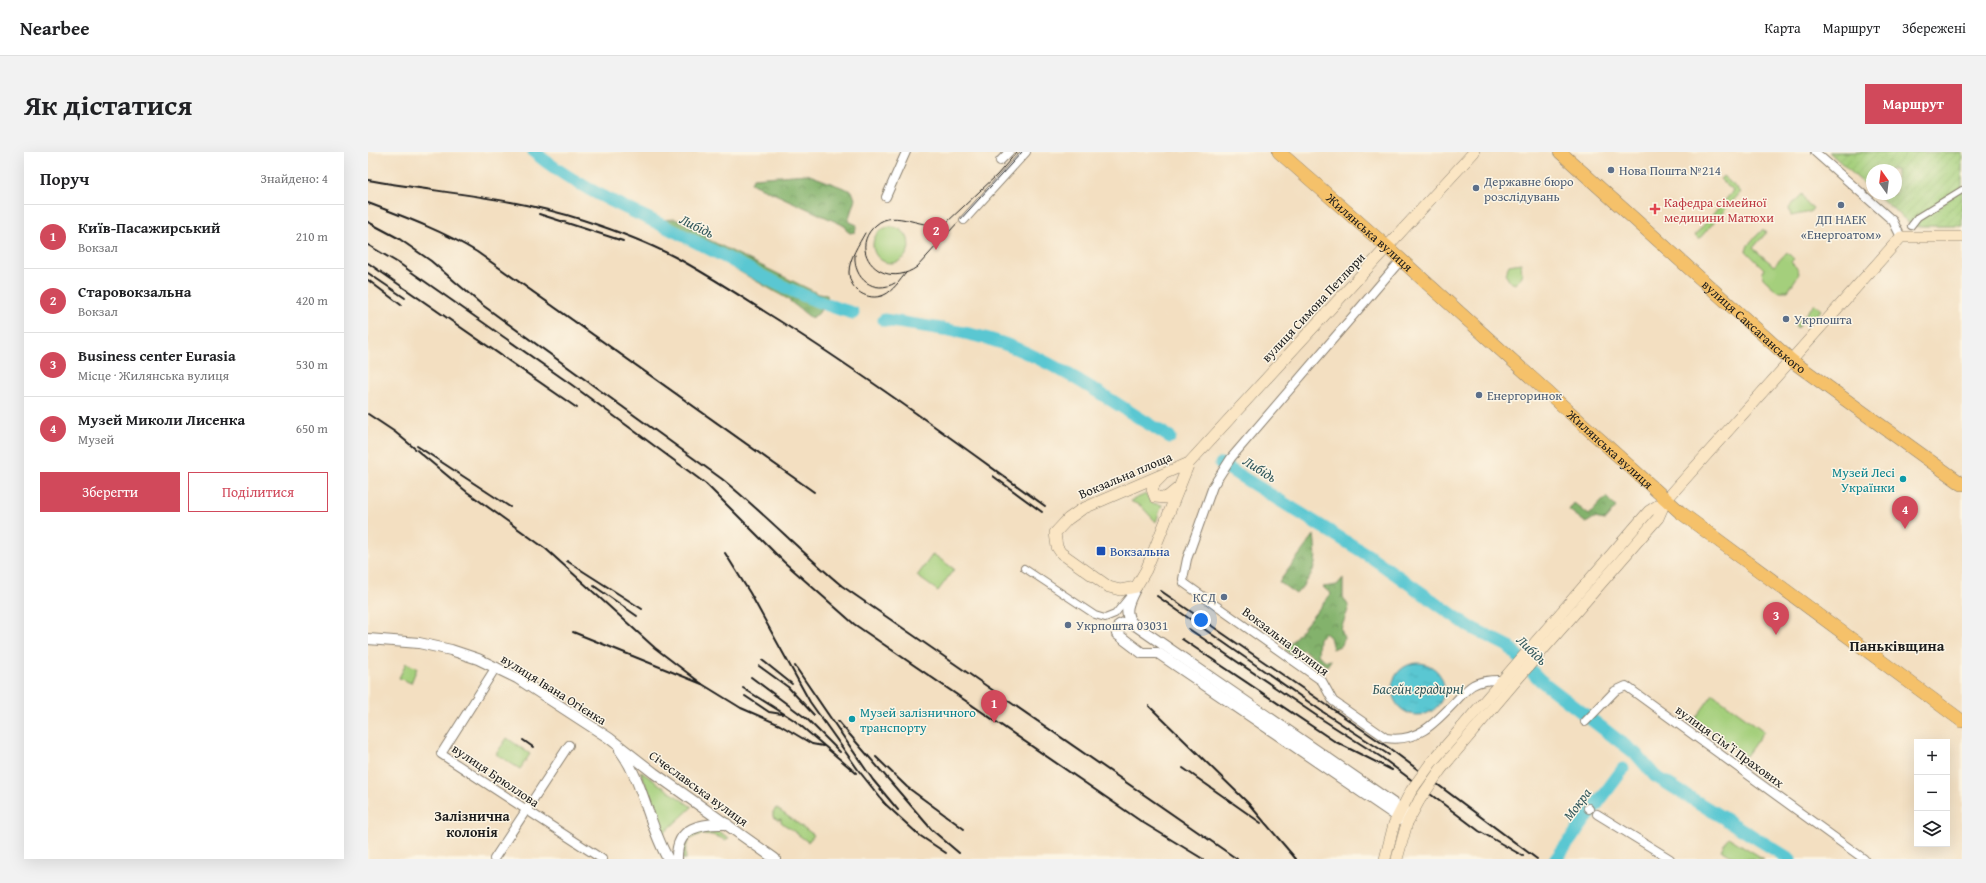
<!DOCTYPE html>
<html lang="uk">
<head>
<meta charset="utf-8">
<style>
  :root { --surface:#fff; --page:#f2f2f2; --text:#202124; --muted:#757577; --line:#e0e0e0; --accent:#d1495b }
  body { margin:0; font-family:"Gentium Book Plus",serif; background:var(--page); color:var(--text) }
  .controls { position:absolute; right:12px; bottom:12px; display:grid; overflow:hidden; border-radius:0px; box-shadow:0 4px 16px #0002 }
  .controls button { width:36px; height:36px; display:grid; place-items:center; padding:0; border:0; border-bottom:1px solid var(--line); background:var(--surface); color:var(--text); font:20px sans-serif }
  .compass { position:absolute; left:1498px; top:12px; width:36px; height:36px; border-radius:50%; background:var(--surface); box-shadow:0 4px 16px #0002; rotate:346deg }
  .you { position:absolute; left:833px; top:468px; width:14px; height:14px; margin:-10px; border:3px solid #fff; border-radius:50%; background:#1a73e8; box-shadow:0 0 0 6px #1a73e833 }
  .badge { display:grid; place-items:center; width:26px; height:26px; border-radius:50%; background:var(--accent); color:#fff; font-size:13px; font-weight:700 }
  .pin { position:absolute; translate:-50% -33px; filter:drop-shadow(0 1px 2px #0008) }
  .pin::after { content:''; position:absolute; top:21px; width:14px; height:12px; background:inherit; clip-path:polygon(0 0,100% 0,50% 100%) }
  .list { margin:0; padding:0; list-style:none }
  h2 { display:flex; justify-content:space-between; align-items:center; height:52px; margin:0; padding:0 16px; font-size:17px }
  h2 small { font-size:13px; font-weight:400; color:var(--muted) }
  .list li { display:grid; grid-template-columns:26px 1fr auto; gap:12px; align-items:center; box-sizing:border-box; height:64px; padding:0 16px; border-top:1px solid var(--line) }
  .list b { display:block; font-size:15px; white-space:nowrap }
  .list p { margin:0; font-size:13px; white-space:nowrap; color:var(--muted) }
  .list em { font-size:13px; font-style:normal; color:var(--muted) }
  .actions { display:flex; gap:8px; padding:12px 16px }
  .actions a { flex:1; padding:9px 0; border:1px solid var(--accent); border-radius:0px; text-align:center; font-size:14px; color:var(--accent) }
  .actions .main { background:var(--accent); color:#fff }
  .icon { flex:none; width:22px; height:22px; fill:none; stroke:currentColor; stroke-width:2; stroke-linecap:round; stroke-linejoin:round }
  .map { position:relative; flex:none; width:1594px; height:707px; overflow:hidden; border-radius:0px }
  header { display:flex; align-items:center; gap:24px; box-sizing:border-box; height:56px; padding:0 20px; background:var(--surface); border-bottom:1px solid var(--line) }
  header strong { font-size:19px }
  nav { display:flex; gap:22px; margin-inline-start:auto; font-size:14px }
  .intro { display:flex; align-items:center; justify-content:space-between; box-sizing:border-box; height:96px; padding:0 24px }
  h1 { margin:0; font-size:28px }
  .button { padding:10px 18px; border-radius:0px; background:var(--accent); color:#fff; font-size:14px; font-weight:700 }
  main { display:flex; gap:24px; padding:0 24px }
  aside { flex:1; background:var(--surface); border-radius:0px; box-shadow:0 4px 16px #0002 }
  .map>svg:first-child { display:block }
  .green { fill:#a4cf7c; stroke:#60764c }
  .forest { fill:url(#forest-crowns); stroke:#506744 }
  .wetland { fill:url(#wetland-marsh); stroke:#60764c }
  .garden { fill:url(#garden-furrows); stroke:#60764c }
  .water { fill:url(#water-ripples); stroke:#3b7277 }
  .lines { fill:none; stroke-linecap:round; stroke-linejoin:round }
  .river { stroke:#5ac7d2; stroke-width:13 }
  .pedestrian-casing { stroke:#887e6e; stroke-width:8 }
  .minor-casing { stroke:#887e6e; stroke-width:10 }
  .tertiary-casing { stroke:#887e6e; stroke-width:12 }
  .secondary-casing { stroke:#887e6e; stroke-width:12 }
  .primary-casing { stroke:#887e6e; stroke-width:14 }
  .pedestrian { stroke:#fff; stroke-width:6 }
  .minor { stroke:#fff; stroke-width:8 }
  .tertiary { stroke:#fff; stroke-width:10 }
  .secondary { stroke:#fbe6c4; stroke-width:11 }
  .primary { stroke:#f5c16b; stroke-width:13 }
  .tram { stroke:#1c1c1c; stroke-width:1 }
  .rail { stroke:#1c1c1c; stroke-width:2 }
  .secondary-bridge-casing { stroke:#887e6e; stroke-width:12; stroke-linecap:butt }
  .secondary-bridge { stroke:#fbe6c4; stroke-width:11 }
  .service-dot { fill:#5c6f8a; stroke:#fcf5e5; stroke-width:1.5 }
  .health-dot { fill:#e0444e; stroke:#fcf5e5; stroke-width:1.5 }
  .culture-dot { fill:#0f9aa8; stroke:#fcf5e5; stroke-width:1.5 }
  .transit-dot { fill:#1a4fb4; stroke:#fcf5e5; stroke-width:1.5 }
  .labels { text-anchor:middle; stroke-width:3; stroke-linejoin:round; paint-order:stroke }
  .service-label { font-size:13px; fill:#4e5e75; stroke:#fcf5e5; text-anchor:start }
  .health-label { font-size:13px; fill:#be3a42; stroke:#fcf5e5; text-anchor:start }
  .street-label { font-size:13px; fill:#1c1c1c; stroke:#fcf5e5 }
  .culture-label { font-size:13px; fill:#0d838f; stroke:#fcf5e5; text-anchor:end }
  .transit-label { font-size:13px; fill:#164399; stroke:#fcf5e5; text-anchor:start }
  .water-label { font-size:14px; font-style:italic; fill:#32585c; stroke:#fcf5e5 }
  .neighbourhood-label { font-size:14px; font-weight:bold; fill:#1c1c1c; stroke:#fcf5e5 }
  .quarter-label { font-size:15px; font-weight:bold; fill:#1c1c1c; stroke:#fcf5e5 }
</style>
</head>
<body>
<header>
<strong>Nearbee</strong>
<nav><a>Карта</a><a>Маршрут</a><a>Збережені</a></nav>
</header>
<div class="intro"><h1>Як дістатися</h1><a class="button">Маршрут</a></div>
<main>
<aside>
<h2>Поруч<small>Знайдено: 4</small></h2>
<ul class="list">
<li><span class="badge">1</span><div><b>Київ-Пасажирський</b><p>Вокзал</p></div><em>210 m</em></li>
<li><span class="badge">2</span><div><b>Старовокзальна</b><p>Вокзал</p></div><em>420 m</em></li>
<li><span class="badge">3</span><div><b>Business center Eurasia</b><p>Місце · Жилянська вулиця</p></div><em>530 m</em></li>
<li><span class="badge">4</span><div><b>Музей Миколи Лисенка</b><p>Музей</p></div><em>650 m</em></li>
</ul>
<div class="actions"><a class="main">Зберегти</a><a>Поділитися</a></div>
</aside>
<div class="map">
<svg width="1594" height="707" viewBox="0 0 1594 707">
  <defs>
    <pattern id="forest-crowns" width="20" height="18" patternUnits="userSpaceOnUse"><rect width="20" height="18" fill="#83b26c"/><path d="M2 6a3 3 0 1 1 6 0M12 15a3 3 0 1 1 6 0" fill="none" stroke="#6a9058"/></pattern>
    <pattern id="wetland-marsh" width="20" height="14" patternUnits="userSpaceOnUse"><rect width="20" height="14" fill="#a4cf7c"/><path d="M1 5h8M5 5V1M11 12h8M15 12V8" fill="none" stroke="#8db16b"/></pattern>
    <pattern id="garden-furrows" width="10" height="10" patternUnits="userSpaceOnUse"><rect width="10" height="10" fill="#a4cf7c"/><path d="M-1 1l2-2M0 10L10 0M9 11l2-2" fill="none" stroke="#8db16b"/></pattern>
    <pattern id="water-ripples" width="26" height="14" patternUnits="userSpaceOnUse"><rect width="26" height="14" fill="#5ac7d2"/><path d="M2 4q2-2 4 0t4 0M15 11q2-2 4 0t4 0" fill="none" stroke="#4eaab4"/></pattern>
  </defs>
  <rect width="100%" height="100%" fill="#fcf5e5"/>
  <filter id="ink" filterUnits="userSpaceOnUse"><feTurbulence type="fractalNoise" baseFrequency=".025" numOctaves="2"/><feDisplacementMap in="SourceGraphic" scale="8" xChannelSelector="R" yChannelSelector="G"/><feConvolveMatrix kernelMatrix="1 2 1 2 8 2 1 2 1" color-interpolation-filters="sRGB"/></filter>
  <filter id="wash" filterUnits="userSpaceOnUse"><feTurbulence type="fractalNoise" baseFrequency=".012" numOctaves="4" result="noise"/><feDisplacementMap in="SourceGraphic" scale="16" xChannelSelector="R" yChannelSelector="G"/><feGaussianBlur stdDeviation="0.9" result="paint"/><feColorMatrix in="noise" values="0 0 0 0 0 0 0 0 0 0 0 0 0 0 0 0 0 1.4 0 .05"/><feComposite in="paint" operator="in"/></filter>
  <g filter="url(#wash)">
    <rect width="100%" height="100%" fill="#f3dfc1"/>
    <g class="green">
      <polygon points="1355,24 1373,40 1331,87 1327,83 1365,39 1352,27"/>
      <polygon points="1434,42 1439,51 1445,56 1442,60 1423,64 1421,56"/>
      <circle cx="523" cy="93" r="18"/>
      <polygon points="1395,77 1398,81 1385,96 1406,114 1419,100 1426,107 1423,110 1430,117 1431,122 1420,139 1409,139 1395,126 1394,120 1396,117 1378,99 1380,93"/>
      <polygon points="1153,111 1154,124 1147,132 1142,130 1137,122 1141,113"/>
      <polygon points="1447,152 1453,158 1443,170 1438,166 1429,176 1427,173"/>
      <polygon points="778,342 783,351 794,353 788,370 773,354 762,349"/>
      <polygon points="565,402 586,417 570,439 549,424"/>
      <polygon points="38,511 49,516 43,531 31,526"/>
      <polygon points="1345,542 1396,579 1378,604 1327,567"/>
      <polygon points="139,586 162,602 152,617 128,602"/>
      <polygon points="272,619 324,655 295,682 284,648"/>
      <polygon points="408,656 446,683 440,690 413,670 413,667 410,668 405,665 405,660"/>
      <path d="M339,677l9,1 13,8 -3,3c-17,-12 -45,-9 -40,18h-4c0,-17 9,-26 25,-30z"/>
      <polygon points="1360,685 1396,707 1369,707 1353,698"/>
    </g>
    <g class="forest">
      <polygon points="439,22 484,39 487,47 480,69 489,73 487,80 482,81 478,78 477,74 383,31 385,26"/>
      <polygon points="307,67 336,81 339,87 451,142 459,143 460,147 450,162 443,166 418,146 290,73 293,68"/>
      <polygon points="1238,345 1248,355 1237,368 1226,366 1218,371 1201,358 1206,351 1221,363"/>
      <path d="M946,383c4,30 2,37 -18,59l-17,-12z"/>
      <polygon points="975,426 975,445 981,455 973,477 976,486 974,493 965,497 962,485 957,481 951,486 950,503 958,509 963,508 959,514 934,497 928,506 917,498 963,442 955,435 969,433"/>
    </g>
    <polygon class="wetland" points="1221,658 1228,663 1197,704 1196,701 1193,701 1189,707 1183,705 1210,669"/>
    <polygon class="garden" points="1461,0 1594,0 1594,74 1547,74 1541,71 1508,42 1528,42 1528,18 1504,18 1504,39"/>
    <circle class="water" cx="1050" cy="537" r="26"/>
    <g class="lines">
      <g class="river">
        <path d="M166,0c45,38 101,59 154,86 54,27 107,59 165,75"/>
        <path d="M516,168c43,7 90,11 131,28 54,22 105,59 155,89"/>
        <polyline points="853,312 1003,405 1102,475 1140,494 1172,528 1268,602 1287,624 1422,707"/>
        <polyline points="1188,707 1255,617"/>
      </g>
    </g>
  </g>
  <g filter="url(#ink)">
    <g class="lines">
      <g class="pedestrian-casing">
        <g id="pedestrian">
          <polyline points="1543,74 1550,65 1594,38"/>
          <polyline points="656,416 727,463 737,466 747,462 760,446"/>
        </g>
      </g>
      <g class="minor-casing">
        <g id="minor">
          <polyline points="1447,0 1525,69 1533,85"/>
          <polyline points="632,9 641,0"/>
          <polyline points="518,45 538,0"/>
          <polyline points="596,68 658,0"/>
          <path d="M1033,108l-170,198 -18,28 -26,73 -4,20 1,4 138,98 11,20 53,37c31,5 49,-15 69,-36 6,-6 11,-13 18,-17 8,-5 19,-5 27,-5"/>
          <polyline points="128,515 73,602 234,707"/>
          <polyline points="1217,570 1247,539 1258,534 1496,707"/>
          <polyline points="1220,656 1221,657"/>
          <polyline points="1229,662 1302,707"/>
          <polyline points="126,707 201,593"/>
        </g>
      </g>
      <g class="tertiary-casing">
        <g id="tertiary">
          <path d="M768,435c-6,12 -14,25 -4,36l275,190"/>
          <polyline points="764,471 758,470 751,473 749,482 774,501 790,501 1039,671"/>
          <polyline points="0,487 51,491 83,498 110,507 149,526 241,586 286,621 407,707"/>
          <path d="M252,598c24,33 28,74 48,109"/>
          <path d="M309,707c-1,-32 24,-36 50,-35"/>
        </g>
      </g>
      <g class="secondary-casing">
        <g id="secondary">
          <polyline points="821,311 714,357 700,367 687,381 689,395 693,401 741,435 752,438 768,435 778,418 821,311 1106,0"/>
          <polyline points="794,324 787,331 784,337 787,345 798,346 809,337"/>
          <polyline points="1063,611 1281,359 1298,348 1533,85 1594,85"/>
          <polyline points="1073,617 1151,525 1290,366 1298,348"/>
          <polyline points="1017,707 1026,672 1043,639"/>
          <polyline points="1029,707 1039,671 1052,647"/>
        </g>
      </g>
      <g class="primary-casing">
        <g id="primary">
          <path id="s1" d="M911,0l108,95 293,265 282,209"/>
          <path id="s2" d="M1192,0l232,209 170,123"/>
        </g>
      </g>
      <use href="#pedestrian" class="pedestrian"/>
      <use href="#minor" class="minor"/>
      <use href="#tertiary" class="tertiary"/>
      <use href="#secondary" class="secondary"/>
      <use href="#primary" class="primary"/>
      <g class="tram">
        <path d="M649,0l-20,23 -51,48c-23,9 -50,-16 -70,2 -30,25 6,67 41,42l105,-115"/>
        <path d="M497,81c-6,11 -16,26 -16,39 0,18 19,30 35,23 9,-4 16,-15 22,-22"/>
        <path d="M487,103c-2,24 19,40 40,28"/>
      </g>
      <g class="rail">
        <path d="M0,28c72,13 145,17 215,40 31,10 63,22 92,37 32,17 62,37 92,56 96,60 186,127 278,193"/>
        <path d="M0,51c37,14 75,28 109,49l337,240"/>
        <polyline points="171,62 255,89"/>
        <path d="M0,70l30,16 33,23 50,43 241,175c42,34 79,73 120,107l395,273"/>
        <polyline points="0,93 32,112 204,233 338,332 416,410 486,472 774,670 835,707"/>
        <polyline points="0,111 209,256"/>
        <polyline points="0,121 37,146"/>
        <polyline points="0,128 33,153"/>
        <polyline points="0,262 27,280 99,340 178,397 287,496 334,532"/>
        <polyline points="49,294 142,355"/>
        <polyline points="625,324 674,360"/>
        <polyline points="357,401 382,441 442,550 491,619 518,653"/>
        <polyline points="199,409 274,457"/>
        <polyline points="226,434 269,464"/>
        <polyline points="793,439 1021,596 1169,707"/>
        <polyline points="789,444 955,560 1021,603"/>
        <polyline points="821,477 952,566 1013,605 1111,679 1155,704"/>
        <polyline points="205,480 334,532 373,556 412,573 444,592 455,594"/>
        <polyline points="814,487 966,589 1024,618"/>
        <polyline points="394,508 424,532"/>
        <polyline points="391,514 420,535 446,563"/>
        <polyline points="427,514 505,628 530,658"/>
        <polyline points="383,525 439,567 472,600"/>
        <polyline points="375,536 426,568 488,621"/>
        <polyline points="377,544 401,560 414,562"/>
        <polyline points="781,554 880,651 928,707"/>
        <polyline points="470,569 564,678 591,701"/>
        <polyline points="155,588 165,595"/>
        <polyline points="508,605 539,635 596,677"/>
        <polyline points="815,616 893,671"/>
        <polyline points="515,650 551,683 578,701"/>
      </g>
      <g class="secondary-bridge-casing">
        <g id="secondary-bridge">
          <polyline points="1043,639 1063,611"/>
          <polyline points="1052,647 1073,617"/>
        </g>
      </g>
      <use href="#secondary-bridge" class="secondary-bridge"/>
    </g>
  </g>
  <g class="service-dot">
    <circle cx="1243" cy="18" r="4"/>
    <circle cx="1108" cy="36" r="4"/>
    <circle cx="1473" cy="53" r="4"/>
    <circle cx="1418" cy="167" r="4"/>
    <circle cx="1111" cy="243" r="4"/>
    <circle cx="856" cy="445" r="4"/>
    <circle cx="700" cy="473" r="4"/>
  </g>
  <path class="health-dot" d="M1285 51h4v4h4v4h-4v4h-4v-4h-4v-4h4z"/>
  <g class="culture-dot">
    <circle cx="1535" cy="327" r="4"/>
    <circle cx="484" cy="567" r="4"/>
  </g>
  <rect class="transit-dot" x="728" y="394" width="10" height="10" rx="2"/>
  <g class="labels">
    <g class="service-label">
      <text x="1251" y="23">Нова Пошта №214</text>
      <text x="1116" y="34">Державне бюро<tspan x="1116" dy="15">розслідувань</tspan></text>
      <text x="1473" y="72" text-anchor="middle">ДП НАЕК<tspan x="1473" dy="15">«Енергоатом»</tspan></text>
      <text x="1426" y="172">Укрпошта</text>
      <text x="1119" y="248">Енергоринок</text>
      <text x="848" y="450" text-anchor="end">КСД</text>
      <text x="708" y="478">Укрпошта 03031</text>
    </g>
    <g class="health-label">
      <text x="1296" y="55">Кафедра сімейної<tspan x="1296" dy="15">медицини Матюхи</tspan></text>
    </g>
    <g class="street-label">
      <text dy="5" stroke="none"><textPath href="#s1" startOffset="121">Жилянська вулиця</textPath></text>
      <text transform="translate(945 155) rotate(-47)" y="5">вулиця Симона Петлюри</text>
      <text dy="5" stroke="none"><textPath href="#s2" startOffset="261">вулиця Саксаганського</textPath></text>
      <text dy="5" stroke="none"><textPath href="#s1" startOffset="445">Жилянська вулиця</textPath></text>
      <text transform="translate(757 323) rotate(-23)" y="5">Вокзальна площа</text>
      <text transform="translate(918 489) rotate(37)" y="5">Вокзальна вулиця</text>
      <text transform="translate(186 537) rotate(32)" y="5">вулиця Івана Огієнка</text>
      <text transform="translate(1362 594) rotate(36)" y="5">вулиця Сімʼї Прахових</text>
      <text transform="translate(128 623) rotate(34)" y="5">вулиця Брюллова</text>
      <text transform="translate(331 636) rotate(36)" y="5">Січеславська вулиця</text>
    </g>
    <g class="culture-label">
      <text x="1527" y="325">Музей Лесі<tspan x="1527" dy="15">Українки</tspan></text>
      <text x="492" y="565" text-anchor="start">Музей залізничного<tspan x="492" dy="15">транспорту</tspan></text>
    </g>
    <g class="transit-label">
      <text x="742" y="404">Вокзальна</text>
    </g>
    <g class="water-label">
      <text transform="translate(329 74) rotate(26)" y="5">Либідь</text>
      <text transform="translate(892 317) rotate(32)" y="5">Либідь</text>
      <text transform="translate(1164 498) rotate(44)" y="5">Либідь</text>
      <text x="1050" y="542">Басейн градирні</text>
      <text transform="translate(1209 652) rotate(-53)" y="5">Мокра</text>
    </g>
    <g class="neighbourhood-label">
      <text x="104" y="669">Залізнична<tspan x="104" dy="16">колонія</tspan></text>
    </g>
    <g class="quarter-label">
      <text x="1529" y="499">Паньківщина</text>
    </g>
  </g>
</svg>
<div class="controls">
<button>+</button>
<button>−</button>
<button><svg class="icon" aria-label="layers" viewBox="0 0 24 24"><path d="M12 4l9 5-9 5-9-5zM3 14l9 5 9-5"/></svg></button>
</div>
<svg class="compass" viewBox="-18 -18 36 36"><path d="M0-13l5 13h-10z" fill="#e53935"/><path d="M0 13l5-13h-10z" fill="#757577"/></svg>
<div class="you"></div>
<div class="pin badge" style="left:626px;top:571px">1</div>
<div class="pin badge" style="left:568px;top:98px">2</div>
<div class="pin badge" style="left:1408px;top:483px">3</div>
<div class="pin badge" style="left:1537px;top:377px">4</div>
</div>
</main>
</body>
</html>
